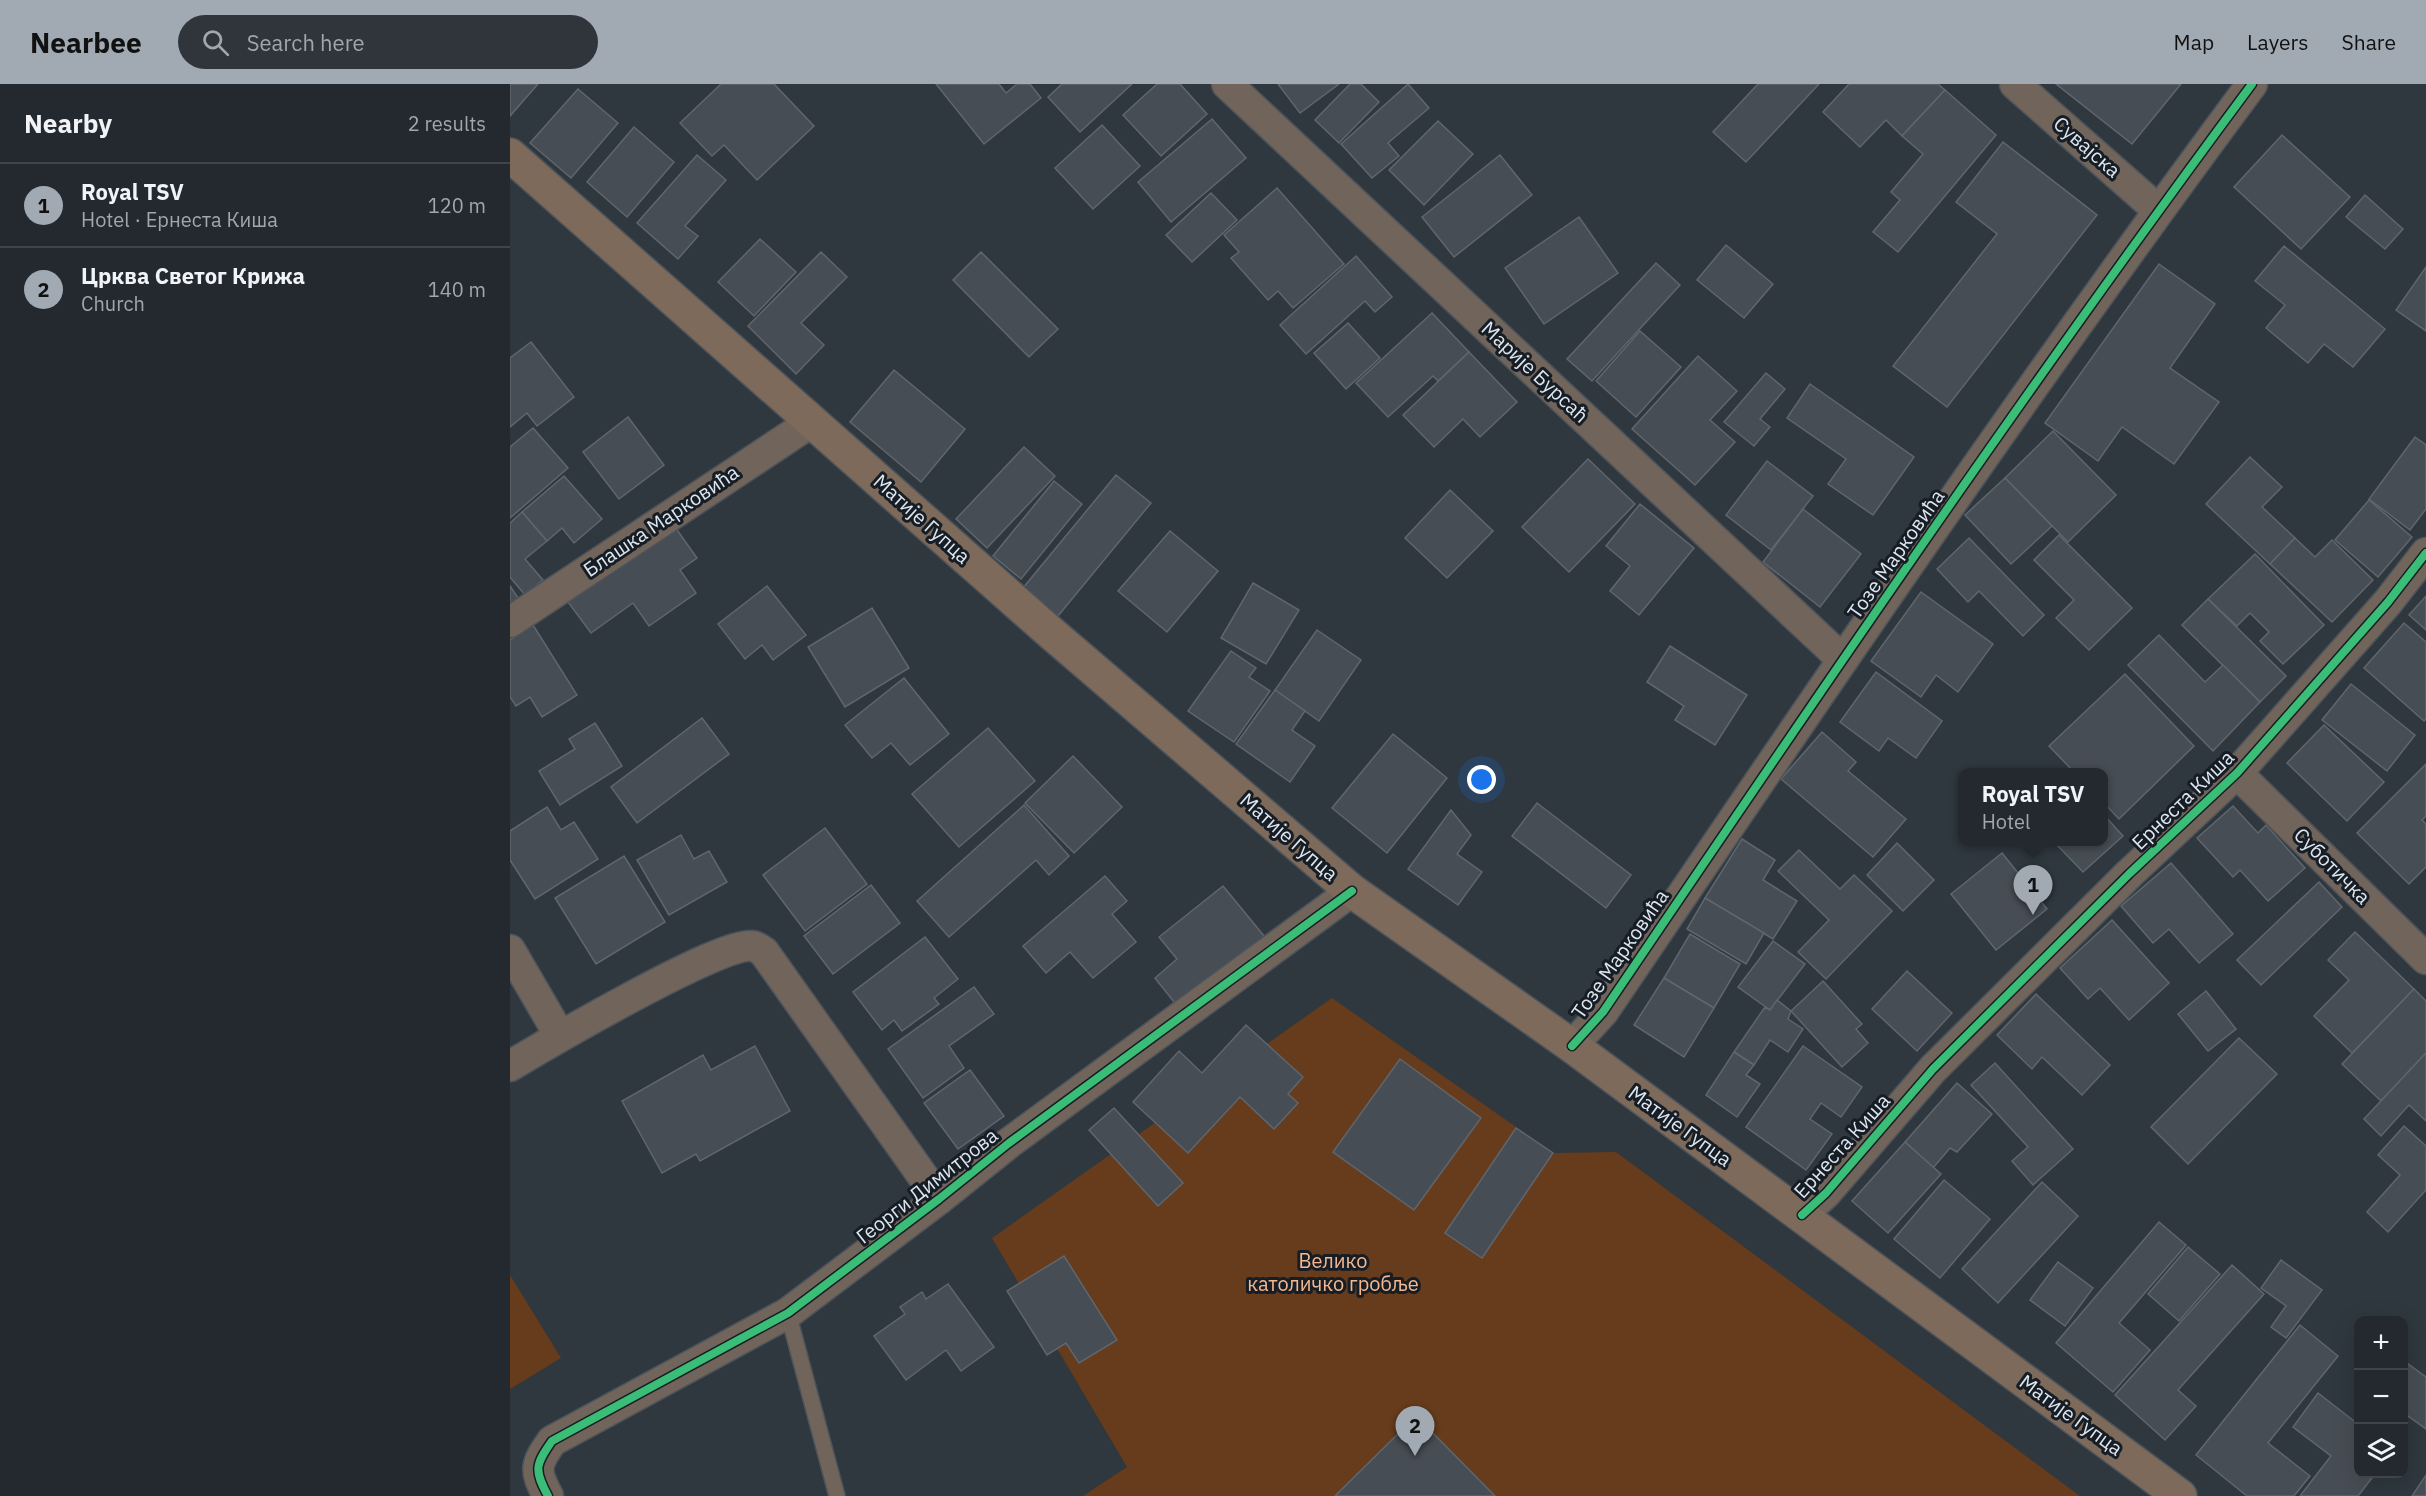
<!DOCTYPE html>
<html lang="en">
<head>
<meta charset="utf-8">
<style>
  :root { --surface:#23292f; --page:#2f353b; --text:#f1f3f6; --muted:#a3a6aa; --line:#40454b; --accent:#a1a9b3 }
  body { margin:0; font-family:"IBM Plex Sans",sans-serif; background:var(--page); color:var(--text) }
  .controls { position:absolute; right:18px; bottom:18px; display:grid; overflow:hidden; border-radius:12px; box-shadow:0 6px 24px #0002 }
  .controls button { width:54px; height:54px; display:grid; place-items:center; padding:0; border:0; border-bottom:2px solid var(--line); background:var(--surface); color:var(--text); font:30px sans-serif }
  .you { position:absolute; left:972px; top:696px; width:21px; height:21px; margin:-15px; border:4px solid #fff; border-radius:50%; background:#1a73e8; box-shadow:0 0 0 9px #1a73e833 }
  .badge { display:grid; place-items:center; width:39px; height:39px; border-radius:50%; background:var(--accent); color:#111; font-size:20px; font-weight:700 }
  .pin { position:absolute; translate:-50% -50px; filter:drop-shadow(0 2px 3px #0008) }
  .pin::after { content:''; position:absolute; top:32px; width:21px; height:18px; background:inherit; clip-path:polygon(0 0,100% 0,50% 100%) }
  .popup { position:absolute; left:1448px; top:684px; width:150px; height:78px; box-sizing:border-box; display:grid; place-content:center; border-radius:12px; background:var(--surface); filter:drop-shadow(0 2px 4px #0005); font-size:20px; white-space:nowrap; color:var(--muted) }
  .popup b { font-size:22px; color:var(--text) }
  .popup::after { content:''; position:absolute; left:50%; top:100%; margin-left:-12px; border:12px solid transparent; border-top-color:var(--surface) }
  .list { margin:0; padding:0; list-style:none }
  h2 { display:flex; justify-content:space-between; align-items:center; height:78px; margin:0; padding:0 24px; font-size:26px }
  h2 small { font-size:20px; font-weight:400; color:var(--muted) }
  .list li { display:grid; grid-template-columns:39px 1fr auto; gap:18px; align-items:center; box-sizing:border-box; height:84px; padding:0 24px; border-top:2px solid var(--line) }
  .list b { display:block; font-size:22px; white-space:nowrap }
  .list p { margin:0; font-size:20px; white-space:nowrap; color:var(--muted) }
  .list em { font-size:20px; font-style:normal; color:var(--muted) }
  .icon { flex:none; width:33px; height:33px; fill:none; stroke:currentColor; stroke-width:2; stroke-linecap:round; stroke-linejoin:round }
  .map { position:relative; flex:none; width:1916px; height:1412px; overflow:hidden }
  header { display:flex; align-items:center; gap:36px; box-sizing:border-box; height:84px; padding:0 30px; background:var(--accent); color:#111 }
  header strong { font-size:28px }
  nav { display:flex; gap:33px; margin-inline-start:auto; font-size:21px }
  .search { width:420px; height:54px; background:var(--page); display:flex; align-items:center; gap:15px; box-sizing:border-box; padding:0 21px; border-radius:33px; color:var(--muted); font-size:22px }
  main { display:flex }
  aside { flex:1; background:var(--surface) }
  .map>svg:first-child { display:block }
  .green { fill:#663c1c }
  .building { fill:#474d54; stroke:#5f666d; stroke-width:1.5 }
  .lines { fill:none; stroke-linecap:round; stroke-linejoin:round }
  .lane-casing { stroke:#4d535a; stroke-width:18 }
  .street-casing { stroke:#4d535a; stroke-width:33 }
  .primary-casing { stroke:#4d535a; stroke-width:36 }
  .lane { stroke:#70645b; stroke-width:15 }
  .street { stroke:#70645b; stroke-width:30 }
  .primary { stroke:#7e6a5b; stroke-width:33 }
  .cycleway-casing { stroke:#161d24; stroke-width:11 }
  .cycleway { stroke:#3abd76; stroke-width:8 }
  .labels { text-anchor:middle; stroke-width:6; stroke-linejoin:round; paint-order:stroke }
  .street-label { font-size:20px; fill:#dee7f1; stroke:#161d24 }
  .park-label { font-size:20px; fill:#f5b78e; stroke:#161d24 }
</style>
</head>
<body>
<header>
<strong>Nearbee</strong>
<div class="search"><svg class="icon" aria-label="search" viewBox="0 0 24 24"><circle cx="10" cy="10" r="6"/><path d="M15 15l6 6"/></svg>Search here</div>
<nav><a>Map</a><a>Layers</a><a>Share</a></nav>
</header>
<main>
<aside>
<h2>Nearby<small>2 results</small></h2>
<ul class="list">
<li><span class="badge">1</span><div><b>Royal TSV</b><p>Hotel · Ернеста Киша</p></div><em>120 m</em></li>
<li><span class="badge">2</span><div><b>Црква Светог Крижа</b><p>Church</p></div><em>140 m</em></li>
</ul>
</aside>
<div class="map">
<svg width="1916" height="1412" viewBox="0 0 1916 1412">
  <rect width="100%" height="100%" fill="#2f373f"/>
  <g class="green">
    <polygon points="822,914 1043,1069 1106,1068 1570,1412 573,1412 617,1383 482,1154"/>
    <polygon points="0,1191 51,1274 0,1305"/>
  </g>
  <g class="building">
    <polygon points="0,0 28,0 0,32"/>
    <polygon points="211,0 264,0 304,42 247,96 214,61 202,72 170,39"/>
    <polygon points="426,0 489,0 496,9 507,0 520,0 531,14 474,60"/>
    <polygon points="552,0 622,0 570,48 538,13"/>
    <polygon points="647,0 670,0 697,30 651,72 613,31"/>
    <polygon points="768,0 829,0 790,29"/>
    <polygon points="840,0 851,0 869,18 829,59 805,36"/>
    <polygon points="898,0 919,24 878,59 889,72 862,94 831,60"/>
    <polygon points="1248,0 1309,0 1236,78 1203,48"/>
    <polygon points="1339,0 1428,0 1435,6 1392,52 1376,36 1350,63 1313,28"/>
    <polygon points="1546,0 1671,0 1622,60"/>
    <polygon points="68,5 108,39 61,94 20,59"/>
    <polygon points="1435,6 1486,51 1388,168 1363,148 1390,116 1381,108 1413,70 1392,52"/>
    <polygon points="702,35 736,74 661,138 628,98"/>
    <polygon points="928,37 963,70 914,121 879,86"/>
    <polygon points="592,41 630,82 583,125 545,84"/>
    <polygon points="124,43 164,78 117,133 77,98"/>
    <polygon points="1772,51 1840,113 1791,165 1724,103"/>
    <polygon points="1493,58 1587,131 1437,323 1383,282 1487,150 1446,118"/>
    <polygon points="187,71 216,96 175,142 188,152 168,175 127,139"/>
    <polygon points="990,71 1022,111 944,173 912,133"/>
    <polygon points="767,104 834,180 783,224 768,207 758,216 721,174 729,168 714,151"/>
    <polygon points="701,109 727,136 682,178 656,151"/>
    <polygon points="1855,111 1893,145 1875,165 1836,133"/>
    <polygon points="1069,133 1108,189 1034,240 995,184"/>
    <polygon points="250,155 286,188 244,232 208,198"/>
    <polygon points="1216,161 1263,200 1234,234 1187,196"/>
    <polygon points="1774,162 1875,245 1843,283 1814,260 1798,279 1756,244 1775,221 1745,197"/>
    <polygon points="311,168 337,193 291,239 314,261 286,290 238,242"/>
    <polygon points="471,168 548,245 519,273 443,196"/>
    <polygon points="846,172 882,213 865,228 855,217 796,270 770,241"/>
    <polygon points="1146,179 1170,201 1082,297 1057,275"/>
    <polygon points="1649,180 1705,220 1660,284 1709,318 1664,380 1612,343 1588,377 1535,339"/>
    <polygon points="1916,183 1916,247 1886,226"/>
    <polygon points="922,229 959,268 928,297 923,292 878,333 846,299"/>
    <polygon points="838,239 870,274 836,305 804,269"/>
    <polygon points="1130,247 1171,283 1126,333 1086,297"/>
    <polygon points="21,258 64,313 27,342 17,329 0,343 0,274"/>
    <polygon points="959,268 1007,318 970,353 953,335 924,363 893,331"/>
    <polygon points="1188,272 1227,307 1200,336 1225,358 1185,401 1122,345"/>
    <polygon points="384,286 455,345 411,398 340,338"/>
    <polygon points="1256,289 1275,305 1250,335 1260,343 1244,362 1214,338"/>
    <polygon points="1300,300 1404,373 1363,431 1318,400 1336,375 1277,334"/>
    <polygon points="118,333 154,381 109,415 73,368"/>
    <polygon points="23,344 58,384 0,434 0,363"/>
    <polygon points="1543,347 1606,411 1558,458 1495,394"/>
    <polygon points="1905,353 1916,361 1916,425 1900,446 1859,415"/>
    <polygon points="514,363 545,392 477,464 446,435"/>
    <polygon points="1740,373 1772,403 1752,423 1785,454 1760,480 1696,420"/>
    <polygon points="1078,375 1125,420 1059,488 1012,443"/>
    <polygon points="1257,377 1303,412 1261,466 1216,431"/>
    <polygon points="606,391 641,419 548,532 513,504"/>
    <polygon points="54,392 92,435 64,459 52,444 37,457 12,428"/>
    <polygon points="1495,394 1542,442 1501,480 1455,431"/>
    <polygon points="544,397 572,420 511,495 483,472"/>
    <polygon points="940,406 983,447 937,494 895,454"/>
    <polygon points="1859,416 1902,453 1868,493 1825,456"/>
    <polygon points="1130,420 1184,464 1129,531 1100,507 1120,482 1096,462"/>
    <polygon points="1293,425 1351,470 1310,523 1253,478"/>
    <polygon points="12,428 37,457 15,475 33,496 15,511 0,493 0,439"/>
    <polygon points="165,443 187,474 170,486 186,509 139,542 123,519 81,549 58,518"/>
    <polygon points="660,447 708,487 657,548 608,507"/>
    <polygon points="1549,451 1622,524 1579,566 1546,534 1564,516 1524,476"/>
    <polygon points="1459,454 1534,531 1513,552 1469,507 1458,518 1427,485"/>
    <polygon points="1785,454 1805,473 1822,456 1863,496 1822,538 1760,480"/>
    <polygon points="1745,470 1814,541 1773,580 1750,557 1759,548 1740,529 1727,542 1698,515"/>
    <polygon points="743,499 789,526 756,580 711,554"/>
    <polygon points="0,502 10,517 0,523"/>
    <polygon points="257,502 296,551 263,576 252,561 235,575 208,540"/>
    <polygon points="1411,508 1483,560 1448,608 1426,591 1411,613 1361,577"/>
    <polygon points="1916,512 1916,546 1899,531"/>
    <polygon points="1698,515 1776,592 1750,618 1672,541"/>
    <polygon points="362,524 399,584 335,623 298,563"/>
    <polygon points="1894,539 1916,558 1916,635 1914,637 1854,584"/>
    <polygon points="23,541 67,611 32,633 20,613 6,622 0,613 0,556"/>
    <polygon points="807,546 851,576 809,637 765,606"/>
    <polygon points="1649,551 1695,598 1713,581 1750,618 1703,667 1618,581"/>
    <polygon points="1160,562 1237,611 1205,661 1165,636 1174,622 1137,598"/>
    <polygon points="721,567 746,584 739,593 760,607 724,658 678,627"/>
    <polygon points="1366,588 1432,637 1406,674 1378,654 1369,667 1330,638"/>
    <polygon points="1615,590 1684,662 1609,735 1594,719 1594,688 1564,688 1539,662"/>
    <polygon points="394,594 439,650 400,681 381,659 362,674 335,641"/>
    <polygon points="1841,600 1905,651 1877,687 1812,636"/>
    <polygon points="765,606 795,627 782,646 805,662 780,698 726,660"/>
    <polygon points="192,634 219,670 127,739 101,703"/>
    <polygon points="85,639 112,682 50,721 29,687 65,665 59,655"/>
    <polygon points="1814,641 1874,698 1837,737 1777,679"/>
    <polygon points="478,644 525,697 449,763 402,710"/>
    <polygon points="1312,648 1346,678 1338,687 1396,735 1363,773 1271,695"/>
    <polygon points="883,650 937,694 877,769 822,724"/>
    <polygon points="563,672 612,723 564,769 515,719"/>
    <polygon points="1916,680 1916,732 1912,736 1916,740 1916,783 1899,800 1847,749"/>
    <polygon points="1027,719 1121,791 1096,824 1002,752"/>
    <polygon points="514,721 559,772 539,791 526,776 439,853 407,817"/>
    <polygon points="1723,722 1748,749 1756,741 1795,784 1758,817 1730,786 1723,793 1687,754"/>
    <polygon points="37,723 51,746 64,738 88,775 25,815 0,776 0,747"/>
    <polygon points="941,726 961,751 947,770 972,788 948,821 898,785"/>
    <polygon points="1594,731 1613,752 1573,788 1544,758 1594,758"/>
    <polygon points="315,744 357,800 295,847 253,791"/>
    <polygon points="171,751 184,775 199,767 217,798 159,831 127,776"/>
    <polygon points="1232,755 1265,776 1253,796 1287,817 1263,855 1195,814"/>
    <polygon points="1387,759 1424,796 1393,827 1357,791"/>
    <polygon points="1289,766 1330,805 1344,791 1382,827 1316,895 1288,868 1319,836 1268,787"/>
    <polygon points="1492,769 1537,825 1486,866 1441,810"/>
    <polygon points="114,772 155,838 86,880 45,814"/>
    <polygon points="1661,779 1723,850 1689,879 1659,845 1643,859 1611,822"/>
    <polygon points="595,792 617,817 602,830 626,858 583,894 560,868 536,889 513,862"/>
    <polygon points="1809,798 1832,823 1751,901 1727,876"/>
    <polygon points="361,801 390,839 323,890 294,852"/>
    <polygon points="713,802 759,858 672,928 645,894 667,875 649,853"/>
    <polygon points="1195,814 1254,849 1236,880 1177,845"/>
    <polygon points="1602,836 1659,899 1619,936 1590,904 1578,915 1550,884"/>
    <polygon points="1845,848 1904,905 1842,969 1804,932 1839,896 1818,876"/>
    <polygon points="1180,850 1230,880 1204,924 1154,894"/>
    <polygon points="415,853 448,895 424,914 429,920 392,947 384,936 372,946 343,908"/>
    <polygon points="1263,857 1295,880 1260,926 1228,903"/>
    <polygon points="1397,887 1442,929 1407,967 1362,925"/>
    <polygon points="1154,894 1204,924 1174,973 1124,941"/>
    <polygon points="1313,897 1352,940 1346,945 1358,959 1332,983 1281,927"/>
    <polygon points="464,903 484,930 439,962 454,984 413,1014 378,965"/>
    <polygon points="1904,905 1916,917 1916,969 1871,1017 1832,980"/>
    <polygon points="1696,907 1726,945 1698,967 1668,930"/>
    <polygon points="1526,910 1600,981 1572,1011 1532,973 1522,985 1487,951"/>
    <polygon points="1267,916 1281,927 1278,935 1293,945 1278,968 1260,956 1244,981 1224,968 1255,923 1260,926"/>
    <polygon points="736,941 793,993 778,1010 788,1019 764,1045 730,1013 678,1069 623,1018 669,967 692,989"/>
    <polygon points="1729,954 1767,990 1678,1080 1641,1043"/>
    <polygon points="245,962 280,1027 190,1077 186,1070 152,1089 112,1017 193,971 201,986"/>
    <polygon points="1293,962 1352,1003 1331,1033 1311,1019 1300,1035 1322,1050 1296,1086 1236,1043"/>
    <polygon points="1224,968 1244,981 1236,991 1250,1000 1227,1033 1196,1011"/>
    <polygon points="1916,969 1916,1037 1899,1021 1871,1052 1854,1035"/>
    <polygon points="890,975 971,1034 904,1126 823,1068"/>
    <polygon points="1485,979 1563,1065 1523,1101 1502,1077 1518,1063 1461,1001"/>
    <polygon points="460,986 494,1032 448,1065 414,1019"/>
    <polygon points="1447,999 1482,1030 1447,1068 1440,1064 1423,1084 1395,1058"/>
    <polygon points="604,1024 673,1099 648,1122 579,1046"/>
    <polygon points="1894,1042 1916,1062 1916,1106 1878,1148 1857,1128 1890,1091 1868,1071"/>
    <polygon points="1006,1044 1043,1069 972,1174 935,1149"/>
    <polygon points="1395,1058 1431,1090 1378,1149 1342,1117"/>
    <polygon points="1434,1096 1480,1135 1430,1194 1384,1155"/>
    <polygon points="1532,1098 1568,1132 1488,1219 1452,1185"/>
    <polygon points="1649,1138 1676,1161 1609,1239 1640,1266 1603,1308 1546,1259"/>
    <polygon points="1678,1163 1710,1190 1669,1237 1638,1210"/>
    <polygon points="554,1172 607,1256 569,1279 556,1259 537,1271 497,1207"/>
    <polygon points="1771,1176 1812,1206 1776,1254 1761,1243 1776,1222 1751,1204"/>
    <polygon points="1548,1178 1583,1204 1555,1242 1520,1216"/>
    <polygon points="1722,1181 1754,1210 1668,1306 1686,1322 1655,1356 1605,1311"/>
    <polygon points="438,1200 484,1263 451,1287 436,1266 396,1296 364,1252 395,1230 390,1223 412,1208 416,1215"/>
    <polygon points="1790,1241 1828,1272 1758,1359 1800,1392 1784,1412 1737,1412 1686,1371"/>
    <polygon points="1894,1277 1916,1293 1916,1345 1894,1329"/>
    <polygon points="1808,1309 1848,1340 1848,1390 1865,1390 1848,1412 1790,1412 1821,1372 1783,1343"/>
    <polygon points="906,1332 985,1412 825,1412"/>
    <polygon points="1916,1391 1916,1412 1902,1412"/>
  </g>
  <g class="lines">
    <g class="lane-casing">
      <polyline id="lane" points="278,1229 327,1412"/>
    </g>
    <g class="street-casing">
      <g id="street">
        <polyline points="717,0 1332,575"/>
        <polyline points="1505,0 1648,126"/>
        <polyline points="0,538 303,337"/>
        <polyline points="1727,689 1916,875"/>
        <polyline points="0,866 50,952"/>
        <path d="M1062,962l31,-34c212,-313 424,-625 649,-928"/>
        <path d="M0,982c35,-21 212,-125 242,-120 4,0 9,4 12,6l175,247"/>
        <polyline points="1292,1131 1316,1109 1423,985 1619,790 1727,689 1878,518 1916,469"/>
        <path d="M38,1412c-14,-26 -13,-31 4,-55l236,-128 151,-114 70,-56 343,-252"/>
      </g>
    </g>
    <g class="primary-casing">
      <polyline id="primary" points="0,71 540,548 842,807 1062,962 1670,1412"/>
    </g>
    <use href="#lane" class="lane"/>
    <use href="#street" class="street"/>
    <use href="#primary" class="primary"/>
    <g class="cycleway-casing">
      <g id="cycleway">
        <path d="M1062,962l31,-34c212,-313 424,-625 649,-928"/>
        <polyline points="1292,1131 1316,1109 1423,985 1619,790 1727,689 1878,518 1916,469"/>
        <path d="M38,1412c-14,-26 -13,-31 4,-55l236,-128 151,-114 70,-56 343,-252"/>
      </g>
    </g>
    <use href="#cycleway" class="cycleway"/>
  </g>
  <g class="labels">
    <g class="street-label">
      <text transform="translate(1577 63) rotate(41)" y="7">Сувајска</text>
      <text transform="translate(1025 288) rotate(43)" y="7">Марије Бурсаћ</text>
      <text transform="translate(412 435) rotate(42)" y="7">Матије Гупца</text>
      <text transform="translate(151 437) rotate(-34)" y="7">Блашка Марковића</text>
      <text transform="translate(1386 470) rotate(-55)" y="7">Тозе Марковића</text>
      <text transform="translate(1673 716) rotate(-44)" y="7">Ернеста Киша</text>
      <text transform="translate(779 753) rotate(41)" y="7">Матије Гупца</text>
      <text transform="translate(1822 782) rotate(45)" y="7">Суботичка</text>
      <text transform="translate(1110 870) rotate(-55)" y="7">Тозе Марковића</text>
      <text transform="translate(1170 1042) rotate(36)" y="7">Матије Гупца</text>
      <text transform="translate(1332 1062) rotate(-48)" y="7">Ернеста Киша</text>
      <text transform="translate(417 1102) rotate(-38)" y="7">Георги Димитрова</text>
      <text transform="translate(1561 1331) rotate(36)" y="7">Матије Гупца</text>
    </g>
    <g class="park-label">
      <text x="823" y="1184">Велико<tspan x="823" dy="23">католичко гробље</tspan></text>
    </g>
  </g>
</svg>
<div class="controls">
<button>+</button>
<button>−</button>
<button><svg class="icon" aria-label="layers" viewBox="0 0 24 24"><path d="M12 4l9 5-9 5-9-5zM3 14l9 5 9-5"/></svg></button>
</div>
<div class="you"></div>
<div class="pin badge" style="left:1523px;top:831px">1</div>
<div class="popup"><b>Royal TSV</b>Hotel</div>
<div class="pin badge" style="left:905px;top:1372px">2</div>
</div>
</main>
</body>
</html>
